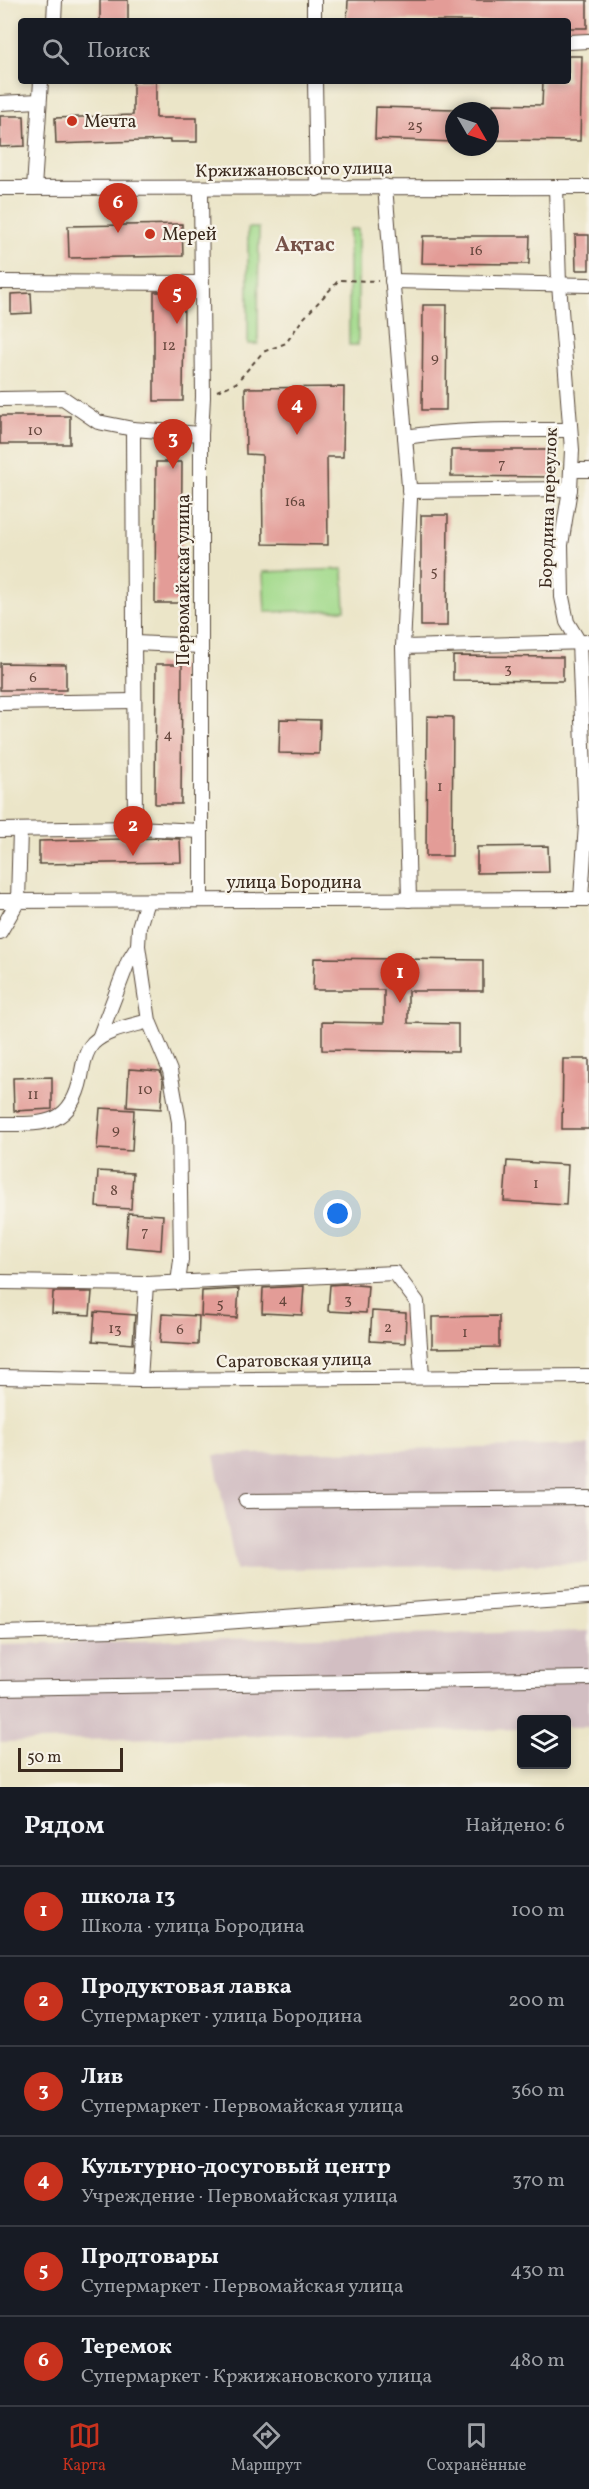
<!DOCTYPE html>
<html lang="ru">
<head>
<meta charset="utf-8">
<style>
  :root { --surface:#171b24; --page:#20242c; --text:#f1f3f6; --muted:#9ea1a6; --line:#363941; --accent:#c8321e }
  body { margin:0; font-family:Vollkorn,serif; background:var(--page); color:var(--text) }
  .controls { position:absolute; right:18px; bottom:18px; display:grid; overflow:hidden; border-radius:6px; box-shadow:0 3px 9px #0003 }
  .controls button { width:54px; height:54px; display:grid; place-items:center; padding:0; border:0; border-bottom:2px solid var(--line); background:var(--surface); color:var(--text); font:30px sans-serif }
  .compass { position:absolute; left:445px; top:102px; width:54px; height:54px; border-radius:50%; background:var(--surface); box-shadow:0 3px 9px #0003; rotate:129deg }
  .scale { position:absolute; left:18px; bottom:15px; width:105px; box-sizing:border-box; padding-left:6px; border:3px solid #3b2a1e; border-top:0; font-size:16px; line-height:21px; white-space:nowrap; color:#3b2a1e; -webkit-text-stroke:4px #f7f3e8; paint-order:stroke }
  .you { position:absolute; left:338px; top:1214px; width:21px; height:21px; margin:-15px; border:4px solid #fff; border-radius:50%; background:#1a73e8; box-shadow:0 0 0 9px #1a73e833 }
  .badge { display:grid; place-items:center; width:39px; height:39px; border-radius:50%; background:var(--accent); color:#fff; font-size:20px; font-weight:700 }
  .pin { position:absolute; translate:-50% -50px; filter:drop-shadow(0 2px 3px #0008) }
  .pin::after { content:''; position:absolute; top:32px; width:21px; height:18px; background:inherit; clip-path:polygon(0 0,100% 0,50% 100%) }
  .list { margin:0; padding:0; list-style:none }
  h2 { display:flex; justify-content:space-between; align-items:center; height:78px; margin:0; padding:0 24px; font-size:26px }
  h2 small { font-size:20px; font-weight:400; color:var(--muted) }
  .list li { display:grid; grid-template-columns:39px 1fr auto; gap:18px; align-items:center; box-sizing:border-box; height:90px; padding:0 24px; border-top:2px solid var(--line) }
  .list b { display:block; font-size:22px; white-space:nowrap }
  .list p { margin:0; font-size:20px; white-space:nowrap; color:var(--muted) }
  .list em { font-size:20px; font-style:normal; color:var(--muted) }
  .icon { flex:none; width:33px; height:33px; fill:none; stroke:currentColor; stroke-width:2; stroke-linecap:round; stroke-linejoin:round }
  .map { position:relative; flex:none; width:589px; height:1787px; overflow:hidden }
  .search { position:absolute; background:var(--surface); box-shadow:0 3px 9px #0003; left:18px; right:18px; top:18px; height:66px; display:flex; align-items:center; gap:15px; box-sizing:border-box; padding:0 21px; border-radius:6px; color:var(--muted); font-size:22px }
  .sheet { height:618px; background:var(--surface) }
  nav { display:flex; justify-content:space-around; align-items:center; box-sizing:border-box; height:84px; border-top:2px solid var(--line); background:var(--surface); font-size:16px; color:var(--muted) }
  nav a { display:grid; justify-items:center; gap:3px }
  nav .on { color:var(--accent) }
  .map>svg:first-child { display:block }
  .industrial { fill:#d2bec2 }
  .green { fill:#a3da8c; stroke:#6f8255; stroke-width:1.5 }
  .building { fill:#e39c97 }
  .lines { fill:none; stroke-linecap:round; stroke-linejoin:round }
  .minor-casing { stroke:#554638; stroke-width:16 }
  .path { stroke:#554638; stroke-width:2; stroke-dasharray:4.5 4.5; stroke-linecap:butt }
  .minor { stroke:#fff; stroke-width:14 }
  .poi-dot { fill:#c8321e; stroke:#f7f3e8; stroke-width:2 }
  .labels { text-anchor:middle; stroke-width:4.5; stroke-linejoin:round; paint-order:stroke }
  .number-label { font-size:15px; fill:#65463c }
  .poi-label { font-size:18px; fill:#3b2a1e; stroke:#f7f3e8; text-anchor:start }
  .street-label { font-size:18px; fill:#3b2a1e; stroke:#f7f3e8 }
  .quarter-label { font-size:21px; font-weight:bold; fill:#765248; stroke:#f7f3e8 }
</style>
</head>
<body>
<div class="map">
<svg width="589" height="1787" viewBox="0 0 589 1787">
  <rect width="100%" height="100%" fill="#f7f3e8"/>
  <filter id="ink" filterUnits="userSpaceOnUse"><feTurbulence type="fractalNoise" baseFrequency=".0167" numOctaves="2"/><feDisplacementMap in="SourceGraphic" scale="12" xChannelSelector="R" yChannelSelector="G"/><feConvolveMatrix kernelMatrix="1 2 1 2 8 2 1 2 1" color-interpolation-filters="sRGB"/></filter>
  <filter id="wash" filterUnits="userSpaceOnUse"><feTurbulence type="fractalNoise" baseFrequency=".008" numOctaves="4" result="noise"/><feDisplacementMap in="SourceGraphic" scale="24" xChannelSelector="R" yChannelSelector="G"/><feGaussianBlur stdDeviation="1.35" result="paint"/><feColorMatrix in="noise" values="0 0 0 0 0 0 0 0 0 0 0 0 0 0 0 0 0 1.4 0 .05"/><feComposite in="paint" operator="in"/></filter>
  <g filter="url(#wash)">
    <rect width="100%" height="100%" fill="#ebe5c8"/>
    <g class="industrial">
      <polygon points="589,1445 589,1563 236,1570 214,1455"/>
      <polygon points="589,1631 589,1727 567,1727 566,1720 522,1720 521,1729 0,1742 0,1644"/>
    </g>
    <g class="green">
      <polygon points="248,228 259,228 258,344 248,344"/>
      <rect x="349" y="229" width="9" height="116"/>
      <polygon points="343,569 345,610 265,612 263,572"/>
    </g>
    <g id="blocks">
      <g class="building">
        <rect x="100" y="0" width="28" height="21"/>
        <polygon points="348,0 587,0 587,28 568,28 568,21 347,21"/>
        <polygon points="568,56 582,56 580,141 492,140 493,104 542,105 543,81 568,81"/>
        <polygon points="133,81 156,81 156,118 197,118 197,142 170,142 170,140 56,144 55,118 133,115"/>
        <polygon points="376,107 454,109 454,142 375,139"/>
        <polygon points="0,116 24,116 25,146 0,147"/>
        <polygon points="182,224 183,256 69,258 68,226"/>
        <polygon points="575,235 589,235 589,270 576,270"/>
        <polygon points="423,236 530,236 529,264 422,263"/>
        <polygon points="154,292 184,292 183,401 154,401"/>
        <polygon points="31,293 32,313 11,314 11,294"/>
        <polygon points="423,305 447,305 446,410 422,410"/>
        <polygon points="344,387 343,457 327,457 328,545 263,544 262,455 246,454 245,388"/>
        <rect x="0" y="416" width="70" height="28"/>
        <polygon points="451,450 554,450 554,477 451,476"/>
        <polygon points="156,462 182,462 181,603 155,603"/>
        <polygon points="421,515 448,515 447,626 421,626"/>
        <polygon points="453,656 563,657 563,681 453,680"/>
        <polygon points="0,663 66,664 66,690 0,690"/>
        <polygon points="156,664 182,664 181,804 155,804"/>
        <polygon points="427,716 453,717 452,856 426,856"/>
        <polygon points="280,719 320,720 319,754 279,753"/>
        <polygon points="164,838 180,839 181,862 39,864 39,841"/>
        <polygon points="548,846 549,872 477,873 477,847"/>
        <polygon points="314,958 483,960 483,991 408,991 408,1023 458,1024 458,1052 322,1050 322,1022 384,1023 384,990 313,990"/>
        <polygon points="563,1059 589,1059 589,1129 562,1129"/>
        <polygon points="129,1069 160,1071 163,1081 161,1109 127,1107"/>
        <polygon points="52,1077 52,1109 14,1111 13,1078"/>
        <polygon points="100,1108 134,1110 132,1151 97,1149"/>
        <polygon points="507,1161 568,1165 566,1205 504,1201"/>
        <polygon points="98,1171 133,1173 131,1209 96,1207"/>
        <polygon points="128,1213 163,1215 161,1250 126,1247"/>
        <polygon points="343,1284 368,1286 366,1313 328,1311 330,1285"/>
        <polygon points="304,1286 302,1315 262,1313 263,1288"/>
        <polygon points="239,1289 237,1318 201,1316 202,1291"/>
        <polygon points="53,1292 92,1292 90,1315 52,1313"/>
        <polygon points="372,1311 406,1313 405,1343 370,1341"/>
        <polygon points="95,1312 135,1315 133,1344 93,1341"/>
        <polygon points="162,1314 199,1316 198,1345 160,1343"/>
        <polygon points="499,1316 499,1347 432,1348 432,1317"/>
      </g>
    </g>
  </g>
  <g filter="url(#ink)">
    <use href="#blocks" fill-opacity="0" stroke="#554638" stroke-width="1.5"/>
    <g class="lines">
      <g class="minor-casing">
        <g id="minor">
          <polyline points="314,0 314,21"/>
          <polyline points="54,21 55,0"/>
          <polyline points="568,42 589,41"/>
          <polyline points="315,81 317,189"/>
          <polyline points="0,103 39,101"/>
          <polyline points="385,186 410,499 403,647 409,900"/>
          <polyline points="556,187 559,284 572,450 570,489 561,545 562,597 567,622 579,642 586,824 581,899"/>
          <polyline points="0,188 589,187"/>
          <polyline points="34,188 41,81"/>
          <polyline points="392,281 589,285"/>
          <polyline points="0,282 201,283"/>
          <polyline points="0,399 63,398 98,422 133,429 135,828"/>
          <polyline points="133,429 201,434"/>
          <path d="M405,437c54,-8 109,-7 165,-7"/>
          <polyline points="571,470 589,470"/>
          <polyline points="409,491 570,489"/>
          <polyline points="135,643 201,646"/>
          <polyline points="403,647 589,642"/>
          <polyline points="0,703 134,701"/>
          <polyline points="0,830 135,828 201,831"/>
          <polyline points="201,900 201,434 203,397 201,189"/>
          <polyline points="0,901 589,899"/>
          <polyline points="147,901 139,927 138,946 149,1021 170,1071 179,1122 181,1260 178,1283"/>
          <polyline points="0,932 18,901 20,830"/>
          <polyline points="99,1038 128,962 138,946"/>
          <path d="M0,1124c43,0 71,3 81,-47 2,-12 4,-25 12,-34 13,-13 39,-17 56,-22"/>
          <polyline points="0,1282 146,1284 395,1273 417,1302 422,1376"/>
          <polyline points="0,1377 140,1380 589,1376"/>
          <polyline points="140,1380 146,1284"/>
          <polyline points="246,1501 589,1498"/>
          <polyline points="0,1633 114,1630 589,1596"/>
          <polyline points="0,1688 589,1678"/>
        </g>
      </g>
      <polyline class="path" points="217,391 236,383 263,352 286,343 302,320 339,280 378,281"/>
      <use href="#minor" class="minor"/>
    </g>
  </g>
  <g class="poi-dot">
    <circle cx="72" cy="121" r="6"/>
    <circle cx="150" cy="234" r="6"/>
  </g>
  <g class="labels">
    <g class="number-label">
      <text x="415" y="130">25</text>
      <text x="476" y="255">16</text>
      <text x="169" y="350">12</text>
      <text x="435" y="362">9</text>
      <text x="35" y="435">10</text>
      <text x="502" y="468">7</text>
      <text x="295" y="506">16а</text>
      <text x="434" y="576">5</text>
      <text x="508" y="673">3</text>
      <text x="33" y="682">6</text>
      <text x="168" y="739">4</text>
      <text x="440" y="791">1</text>
      <text x="145" y="1094">10</text>
      <text x="33" y="1099">11</text>
      <text x="116" y="1134">9</text>
      <text x="536" y="1188">1</text>
      <text x="114" y="1195">8</text>
      <text x="145" y="1236">7</text>
      <text x="283" y="1304">4</text>
      <text x="348" y="1304">3</text>
      <text x="220" y="1308">5</text>
      <text x="388" y="1332">2</text>
      <text x="115" y="1333">13</text>
      <text x="180" y="1334">6</text>
      <text x="465" y="1337">1</text>
    </g>
    <g class="poi-label">
      <text x="84" y="127">Мечта</text>
      <text x="162" y="240">Мерей</text>
    </g>
    <g class="street-label">
      <text transform="translate(294 169) rotate(-1)" y="6">Кржижановского улица</text>
      <text transform="translate(548 508) rotate(-88)" y="6">Бородина переулок</text>
      <text transform="translate(183 580) rotate(-90)" y="6">Первомайская улица</text>
      <text x="294" y="888">улица Бородина</text>
      <text transform="translate(294 1360) rotate(-1)" y="6">Саратовская улица</text>
    </g>
    <g class="quarter-label">
      <text x="305" y="251">Ақтас</text>
    </g>
  </g>
</svg>
<div class="controls">
<button><svg class="icon" aria-label="layers" viewBox="0 0 24 24"><path d="M12 4l9 5-9 5-9-5zM3 14l9 5 9-5"/></svg></button>
</div>
<svg class="compass" viewBox="-18 -18 36 36"><path d="M0-13l5 13h-10z" fill="#e53935"/><path d="M0 13l5-13h-10z" fill="#9ea1a6"/></svg>
<div class="scale">50 m</div>
<div class="you"></div>
<div class="pin badge" style="left:400px;top:1003px">1</div>
<div class="pin badge" style="left:133px;top:856px">2</div>
<div class="pin badge" style="left:173px;top:469px">3</div>
<div class="pin badge" style="left:297px;top:435px">4</div>
<div class="pin badge" style="left:177px;top:324px">5</div>
<div class="pin badge" style="left:118px;top:233px">6</div>
<div class="search"><svg class="icon" aria-label="search" viewBox="0 0 24 24"><circle cx="10" cy="10" r="6"/><path d="M15 15l6 6"/></svg>Поиск</div>
</div>
<section class="sheet">
<h2>Рядом<small>Найдено: 6</small></h2>
<ul class="list">
<li><span class="badge">1</span><div><b>школа 13</b><p>Школа · улица Бородина</p></div><em>100 m</em></li>
<li><span class="badge">2</span><div><b>Продуктовая лавка</b><p>Супермаркет · улица Бородина</p></div><em>200 m</em></li>
<li><span class="badge">3</span><div><b>Лив</b><p>Супермаркет · Первомайская улица</p></div><em>360 m</em></li>
<li><span class="badge">4</span><div><b>Культурно-досуговый центр</b><p>Учреждение · Первомайская улица</p></div><em>370 m</em></li>
<li><span class="badge">5</span><div><b>Продтовары</b><p>Супермаркет · Первомайская улица</p></div><em>430 m</em></li>
<li><span class="badge">6</span><div><b>Теремок</b><p>Супермаркет · Кржижановского улица</p></div><em>480 m</em></li>
</ul>
</section>
<nav>
<a class="on"><svg class="icon" aria-label="map" viewBox="0 0 24 24"><path d="M3 6l6-2 6 2 6-2v14l-6 2-6-2-6 2zM9 4v14M15 6v14"/></svg>Карта</a>
<a><svg class="icon" aria-label="directions" viewBox="0 0 24 24"><path d="M12 3l9 9-9 9-9-9zM9 14v-3h6M13 9l2 2-2 2"/></svg>Маршрут</a>
<a><svg class="icon" aria-label="saved" viewBox="0 0 24 24"><path d="M7 4h10v16l-5-4-5 4z"/></svg>Сохранённые</a>
</nav>
</body>
</html>
